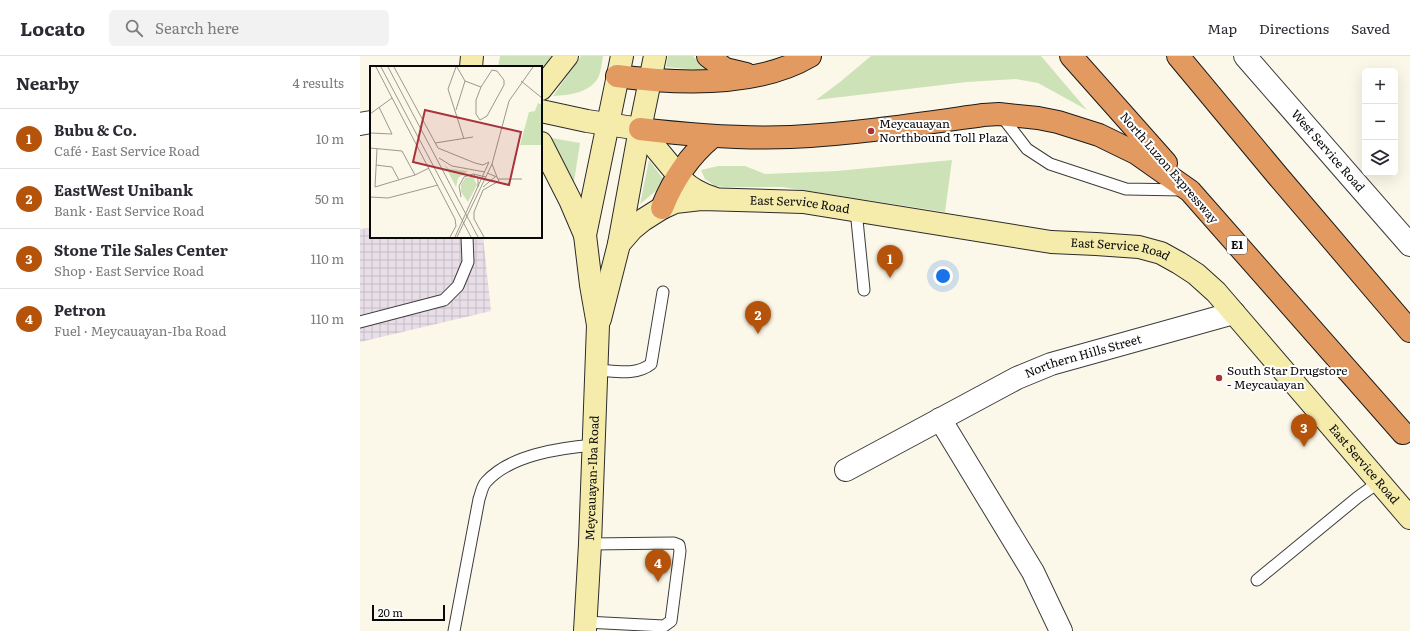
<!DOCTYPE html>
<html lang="en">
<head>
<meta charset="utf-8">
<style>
  :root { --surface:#fff; --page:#f2f2f3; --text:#2b2b33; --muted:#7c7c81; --line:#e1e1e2; --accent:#b45309 }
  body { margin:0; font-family:Literata,serif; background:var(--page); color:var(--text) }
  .controls { position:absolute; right:12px; top:12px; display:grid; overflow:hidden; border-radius:6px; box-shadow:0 4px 16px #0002 }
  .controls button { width:36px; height:36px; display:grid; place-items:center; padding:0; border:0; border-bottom:1px solid var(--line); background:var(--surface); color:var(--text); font:20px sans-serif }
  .scale { position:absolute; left:12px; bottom:10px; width:73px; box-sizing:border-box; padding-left:4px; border:2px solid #090909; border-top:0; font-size:11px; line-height:14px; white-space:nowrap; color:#090909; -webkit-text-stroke:3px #fff; paint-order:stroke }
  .you { position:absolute; left:583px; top:220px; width:14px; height:14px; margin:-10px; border:3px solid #fff; border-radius:50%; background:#1a73e8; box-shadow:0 0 0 6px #1a73e833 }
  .badge { display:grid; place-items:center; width:26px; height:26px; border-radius:50%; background:var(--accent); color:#fff; font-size:13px; font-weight:700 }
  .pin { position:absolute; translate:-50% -33px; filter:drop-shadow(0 1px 2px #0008) }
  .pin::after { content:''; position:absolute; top:21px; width:14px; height:12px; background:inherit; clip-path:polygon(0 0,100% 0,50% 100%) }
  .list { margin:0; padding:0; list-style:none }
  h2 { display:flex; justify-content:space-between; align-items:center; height:52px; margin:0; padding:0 16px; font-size:17px }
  h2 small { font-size:13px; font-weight:400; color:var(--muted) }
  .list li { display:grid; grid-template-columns:26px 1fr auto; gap:12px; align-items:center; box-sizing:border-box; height:60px; padding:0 16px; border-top:1px solid var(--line) }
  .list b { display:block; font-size:15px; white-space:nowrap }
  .list p { margin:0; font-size:13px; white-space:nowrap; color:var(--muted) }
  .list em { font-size:13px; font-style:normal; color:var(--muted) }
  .icon { flex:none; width:22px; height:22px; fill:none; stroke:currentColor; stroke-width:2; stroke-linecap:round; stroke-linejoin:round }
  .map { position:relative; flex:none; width:1050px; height:575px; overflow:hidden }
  header { display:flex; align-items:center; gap:24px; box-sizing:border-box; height:56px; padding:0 20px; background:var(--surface); border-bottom:1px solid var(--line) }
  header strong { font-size:19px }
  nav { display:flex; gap:22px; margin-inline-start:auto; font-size:14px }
  .search { width:280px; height:36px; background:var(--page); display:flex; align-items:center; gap:10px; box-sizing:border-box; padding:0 14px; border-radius:6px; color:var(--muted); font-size:15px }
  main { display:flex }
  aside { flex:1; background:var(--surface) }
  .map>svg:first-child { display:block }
  .industrial { fill:url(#industrial-grid) }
  .grass { fill:#cee2b7 }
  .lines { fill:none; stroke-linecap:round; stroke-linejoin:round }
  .service-casing { stroke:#3c3c3c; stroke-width:13 }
  .minor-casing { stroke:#3c3c3c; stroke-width:24 }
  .tertiary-casing { stroke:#3c3c3c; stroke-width:24 }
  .secondary-casing { stroke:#2b2b2b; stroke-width:24 }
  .motorway-casing { stroke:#1a1a1a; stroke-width:24 }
  .service { stroke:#fff; stroke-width:11 }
  .minor { stroke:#fff; stroke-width:22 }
  .tertiary { stroke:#fff; stroke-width:22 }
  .secondary { stroke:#f5ecab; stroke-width:22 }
  .motorway { stroke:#e29a61; stroke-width:22 }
  .poi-dot { fill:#a7333b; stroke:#fff; stroke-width:1.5 }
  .labels { text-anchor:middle; stroke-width:4; stroke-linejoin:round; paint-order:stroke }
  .shield { fill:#fff; stroke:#535353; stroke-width:1 }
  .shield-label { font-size:11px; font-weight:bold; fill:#090909 }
  .poi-label { font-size:12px; fill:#090909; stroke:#fff; text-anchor:start }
  .street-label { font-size:12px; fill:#090909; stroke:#fff }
  .inset-road { fill:none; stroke:#9b988f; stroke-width:1 }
  .view { fill:#a7333b; fill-opacity:0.15; stroke:#a7333b; stroke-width:2 }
  .inset-edge { fill:none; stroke:#090909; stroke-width:2 }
</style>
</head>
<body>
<header>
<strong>Locato</strong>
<div class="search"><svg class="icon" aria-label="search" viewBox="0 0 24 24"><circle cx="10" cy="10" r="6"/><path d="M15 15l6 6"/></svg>Search here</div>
<nav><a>Map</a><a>Directions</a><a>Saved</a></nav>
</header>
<main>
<aside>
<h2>Nearby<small>4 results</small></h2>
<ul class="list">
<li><span class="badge">1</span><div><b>Bubu &amp; Co.</b><p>Café · East Service Road</p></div><em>10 m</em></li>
<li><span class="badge">2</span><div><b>EastWest Unibank</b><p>Bank · East Service Road</p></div><em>50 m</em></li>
<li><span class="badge">3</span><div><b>Stone Tile Sales Center</b><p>Shop · East Service Road</p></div><em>110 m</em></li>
<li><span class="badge">4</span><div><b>Petron</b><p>Fuel · Meycauayan-Iba Road</p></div><em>110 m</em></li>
</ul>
</aside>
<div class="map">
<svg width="1050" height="575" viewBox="0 0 1050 575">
  <defs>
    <pattern id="industrial-grid" width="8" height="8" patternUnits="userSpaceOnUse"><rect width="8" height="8" fill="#e7dee8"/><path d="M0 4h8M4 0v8" fill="none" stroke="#c5bdc6"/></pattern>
  </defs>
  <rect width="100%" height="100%" fill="#fcf8e9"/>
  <polygon class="industrial" points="11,172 11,181 123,181 131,255 0,286 0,173"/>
  <g class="grass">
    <polygon points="140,0 195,0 181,21 181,11 138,11"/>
    <path d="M221,0h22c-1,6 -2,16 -5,22 -9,15 -28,17 -45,18z"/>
    <polygon points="308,0 333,0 348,15 306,11"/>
    <polygon points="511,0 681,0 727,54 678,27 656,23 607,26 456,44 480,26"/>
    <polygon points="186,81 220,87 213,132"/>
    <polygon points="289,104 304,124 297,134 280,148"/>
    <polygon points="592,104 585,156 422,131 366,131 355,130 345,123 341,114 358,110 385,110 405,118 477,115"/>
  </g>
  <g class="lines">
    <g class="service-casing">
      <g id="service">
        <polyline points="640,58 667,93 690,108 766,133 823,134"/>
        <polyline points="496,154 504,234"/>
        <polyline points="0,266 84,244 98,230 108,206 107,181"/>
        <path d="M237,314c18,1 39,6 54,-6l12,-72"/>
        <polyline points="897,524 998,441 1019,426"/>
        <polyline points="225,566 304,570 311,565 320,495 319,489 314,487 230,488"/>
        <path d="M94,575l25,-132c2,-5 3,-13 7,-17 24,-27 73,-34 108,-37"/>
      </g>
    </g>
    <g class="minor-casing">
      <g id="minor">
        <polyline points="0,68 11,66"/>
        <polyline points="580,363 673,516 701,575"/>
        <path id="s1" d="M486,414l171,-92 34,-14 183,-51"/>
      </g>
    </g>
    <g class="tertiary-casing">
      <g id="tertiary">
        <path id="s2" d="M885,0l165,189"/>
      </g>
    </g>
    <g class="secondary-casing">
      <g id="secondary">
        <polyline points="111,11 112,0"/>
        <polyline points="181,33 207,0"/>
        <polyline points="181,55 227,65 280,73"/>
        <path d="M280,73l43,52c9,9 18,13 30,17"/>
        <polyline points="181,87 210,144 225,179"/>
        <path id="s3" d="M259,188l13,-15 11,-9 19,-12 13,-6 26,-3 102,3 248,40 45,2 43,3 22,6 18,10 17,11 20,18 194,226"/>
        <polyline points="240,263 259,188 280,73 295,0"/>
        <path id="s4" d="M225,575l5,-87 8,-219 -7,-40 -6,-50 37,-179"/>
      </g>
    </g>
    <g class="motorway-casing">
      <g id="motorway">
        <polyline points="348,0 365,13 386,18"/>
        <polyline points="711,0 806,107"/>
        <polyline points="818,0 917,119 1050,275"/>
        <path d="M257,20c60,8 139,12 193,-20"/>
        <path d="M280,73c50,6 100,10 151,8 64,-3 128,-13 192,-22l16,-1 39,4 20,4 41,13 37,18 54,38 213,242"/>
        <path d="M302,152c11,-28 27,-52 50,-71"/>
      </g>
    </g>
    <use href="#service" class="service"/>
    <use href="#minor" class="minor"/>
    <use href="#tertiary" class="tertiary"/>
    <use href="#secondary" class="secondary"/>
    <use href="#motorway" class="motorway"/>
  </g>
  <g class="poi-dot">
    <circle cx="511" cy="75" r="4"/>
    <circle cx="859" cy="322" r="4"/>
  </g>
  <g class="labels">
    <rect class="shield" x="867" y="180" width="20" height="18" rx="3"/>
    <g class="shield-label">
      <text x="877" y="193">E1</text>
    </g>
    <g class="poi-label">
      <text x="519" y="72">Meycauayan<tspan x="519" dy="14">Northbound Toll Plaza</tspan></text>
      <text x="867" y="319">South Star Drugstore<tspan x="867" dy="14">- Meycauayan</tspan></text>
    </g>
    <g class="street-label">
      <text dy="4" stroke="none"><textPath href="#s2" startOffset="126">West Service Road</textPath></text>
      <text transform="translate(809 112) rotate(49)" y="4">North Luzon Expressway</text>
      <text dy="4" stroke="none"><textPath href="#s3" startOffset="196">East Service Road</textPath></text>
      <text dy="4" stroke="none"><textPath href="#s3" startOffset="520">East Service Road</textPath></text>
      <text dy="4" stroke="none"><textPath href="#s1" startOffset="264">Northern Hills Street</textPath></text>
      <text dy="4" stroke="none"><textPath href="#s3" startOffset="856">East Service Road</textPath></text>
      <text dy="4" stroke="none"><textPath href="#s4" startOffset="153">Meycauayan-Iba Road</textPath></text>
    </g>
  </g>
  <g transform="translate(10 10)">
    <rect width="172" height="172" fill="#fcf8e9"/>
    <path d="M168,37l4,2v40h-22l9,-33 6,-1zM74,98l5,5 19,2 -10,7 -2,9zM103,110l4,9 -9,17 -7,-10v-8l4,-6z" fill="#cee2b7"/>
    <path class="inset-road" d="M6,1l79,152 1,7 -6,11M11,1l90,170M18,1l90,170M24,1l44,81 37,15 8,2 6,-3M86,1l-8,22 16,50M87,1l8,14 16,6M122,4l5,1 7,9v5l-17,31 -7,4 -4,-6v-14l5,-13zM151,15l21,17M86,44l9,-29M0,48l22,-16M0,67l22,1 -13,-27M65,77l38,-6M0,82l32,3 13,24M7,83l-2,38 40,-12 14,-7M69,92l13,8 33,6M122,98l5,13M6,99l16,2 7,13M104,109l4,4v8M128,113h24M113,121l12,-10M0,131l18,1 50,-13M91,131l-2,-11 5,-9 9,-3 13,3M85,171l34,-75M87,171l35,-73 17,-63 24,-34M114,171l-10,-18v-7l9,-22 16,-9 -2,-4 -10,-4"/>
    <path class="view" d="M55,44l96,22 -12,53 -96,-23z"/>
    <rect width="172" height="172" class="inset-edge"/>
  </g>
</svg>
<div class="controls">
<button>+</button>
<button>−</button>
<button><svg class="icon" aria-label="layers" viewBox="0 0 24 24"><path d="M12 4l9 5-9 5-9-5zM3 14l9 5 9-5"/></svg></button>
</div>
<div class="scale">20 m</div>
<div class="you"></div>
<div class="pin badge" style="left:530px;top:222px">1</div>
<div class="pin badge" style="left:398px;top:278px">2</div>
<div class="pin badge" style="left:944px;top:391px">3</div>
<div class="pin badge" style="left:298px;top:526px">4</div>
</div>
</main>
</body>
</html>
